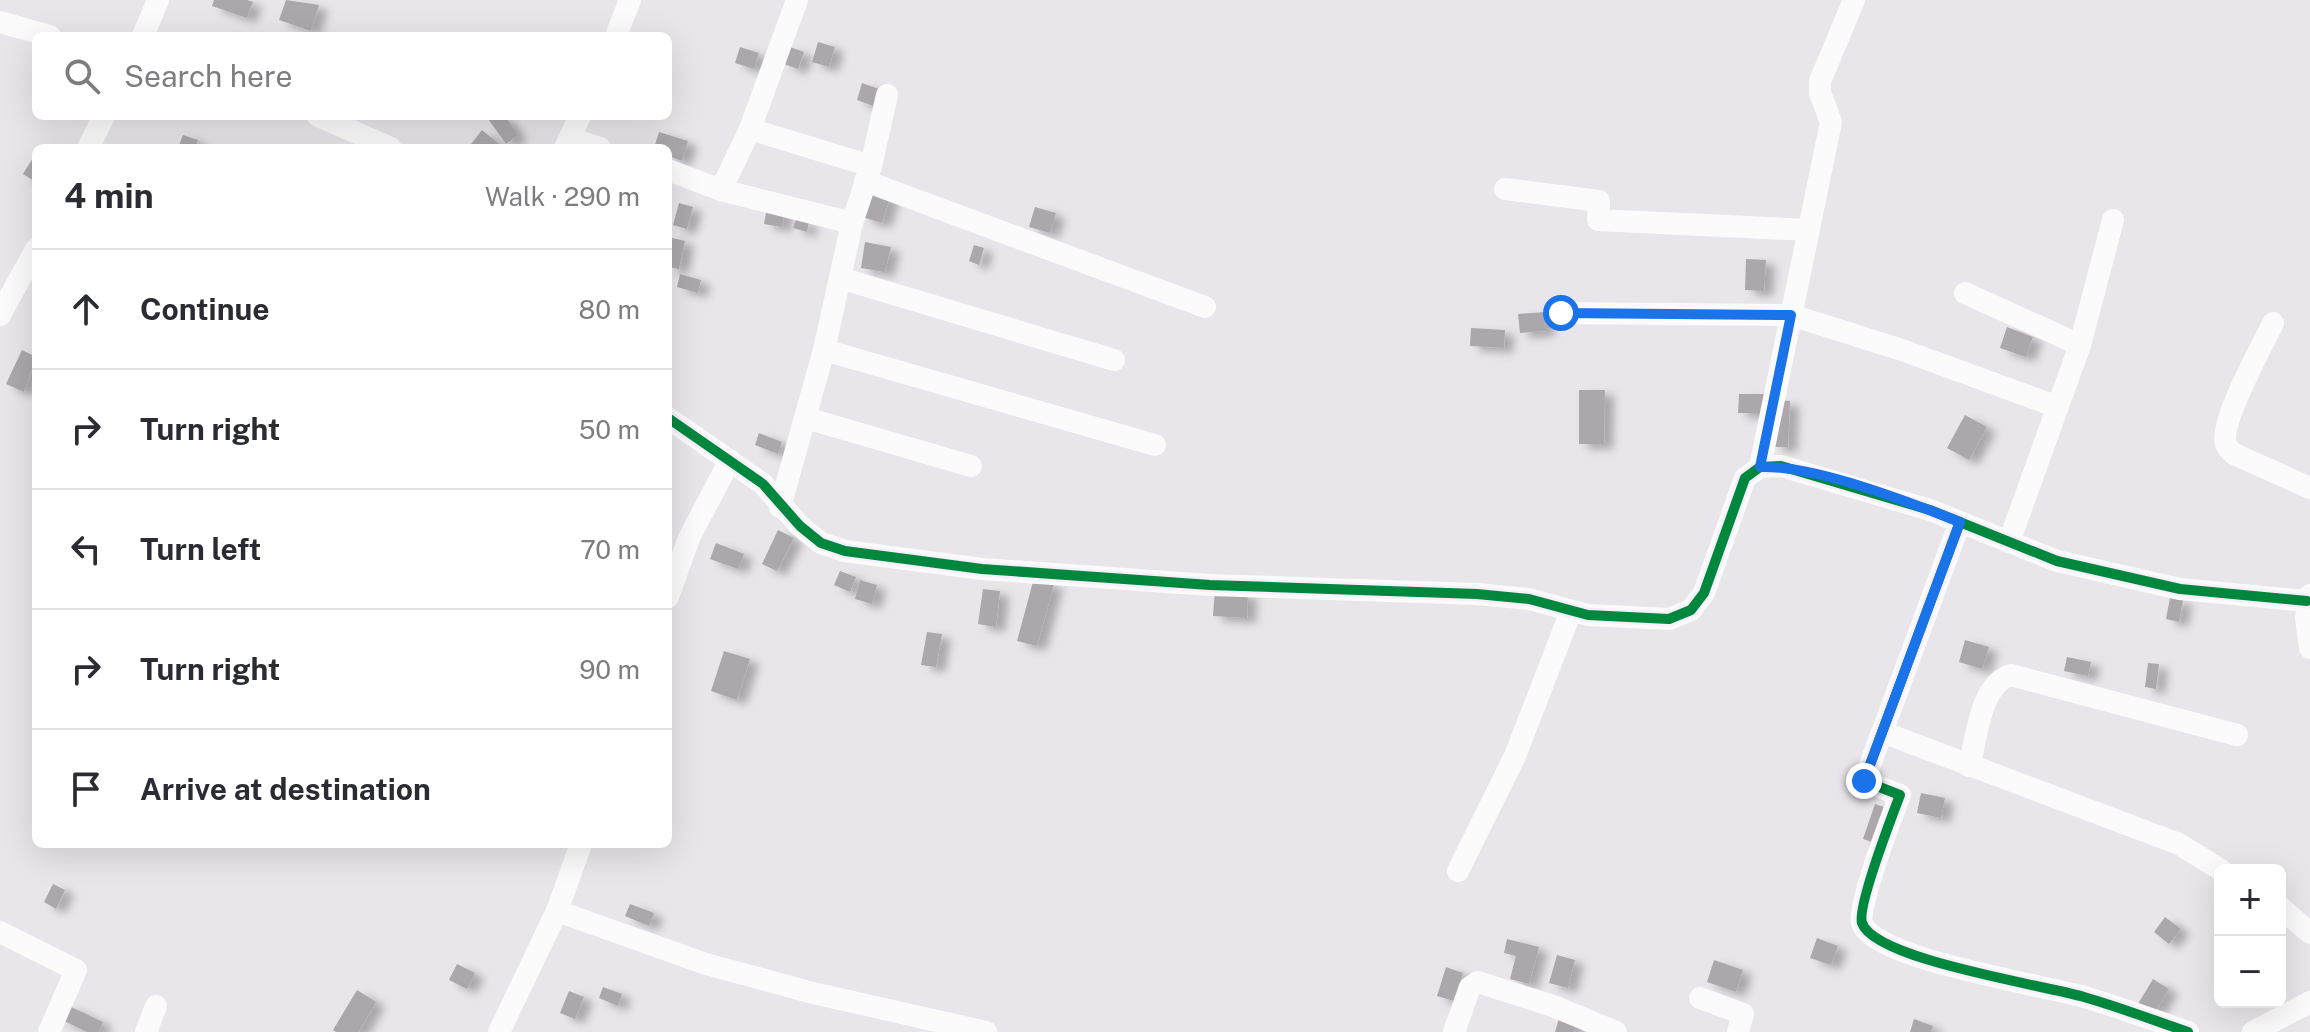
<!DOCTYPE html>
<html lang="en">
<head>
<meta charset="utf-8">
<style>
  :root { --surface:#fff; --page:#f7f7f7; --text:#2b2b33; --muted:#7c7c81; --line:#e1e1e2 }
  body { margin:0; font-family:"Public Sans",sans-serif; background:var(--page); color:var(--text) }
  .controls { position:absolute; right:24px; bottom:24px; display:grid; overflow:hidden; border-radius:12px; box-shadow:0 8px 32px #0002 }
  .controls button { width:72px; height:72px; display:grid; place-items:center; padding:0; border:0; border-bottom:2px solid var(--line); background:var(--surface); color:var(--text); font:40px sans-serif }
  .stop { position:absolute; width:24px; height:24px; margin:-18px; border:6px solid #1a73e8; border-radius:50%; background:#fff }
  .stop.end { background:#1a73e8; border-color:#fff; box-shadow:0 2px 8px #0008 }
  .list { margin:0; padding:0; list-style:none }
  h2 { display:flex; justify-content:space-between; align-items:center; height:104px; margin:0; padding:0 32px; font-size:34px }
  h2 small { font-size:26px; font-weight:400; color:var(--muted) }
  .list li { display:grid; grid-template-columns:52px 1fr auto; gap:24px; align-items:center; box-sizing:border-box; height:120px; padding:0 32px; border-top:2px solid var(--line) }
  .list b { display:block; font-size:30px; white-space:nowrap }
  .list em { font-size:26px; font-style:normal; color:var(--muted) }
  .icon { flex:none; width:44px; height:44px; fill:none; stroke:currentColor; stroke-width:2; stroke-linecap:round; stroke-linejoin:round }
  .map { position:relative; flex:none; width:2310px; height:1032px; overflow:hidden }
  .search { position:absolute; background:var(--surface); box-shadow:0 8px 32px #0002; left:32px; top:32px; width:640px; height:88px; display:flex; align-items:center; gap:20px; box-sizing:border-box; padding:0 28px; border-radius:12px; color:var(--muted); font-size:30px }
  .panel { position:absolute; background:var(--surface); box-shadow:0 8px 32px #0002; left:32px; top:144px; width:640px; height:704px; border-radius:12px }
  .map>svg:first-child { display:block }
  .building { fill:#aca7ab; filter:url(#shadow) }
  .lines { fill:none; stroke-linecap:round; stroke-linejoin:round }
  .minor { stroke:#fcfbfc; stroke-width:22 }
  .cycleway-casing { stroke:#f7effb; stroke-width:15 }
  .cycleway { stroke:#00873e; stroke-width:10 }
  .route { stroke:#1a73e8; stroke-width:10 }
</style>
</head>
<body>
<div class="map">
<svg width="2310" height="1032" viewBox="0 0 2310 1032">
  <defs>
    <filter id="shadow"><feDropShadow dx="9" dy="5" stdDeviation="4" flood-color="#0004"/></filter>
  </defs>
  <rect width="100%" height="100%" fill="#e8e5eb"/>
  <g class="building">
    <polygon points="214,0 247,0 253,2 247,18 212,6"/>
    <polygon points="286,0 319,5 311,31 279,20"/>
    <polygon points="818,42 835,47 829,67 812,62"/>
    <polygon points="740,47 759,53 754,69 735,63"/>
    <polygon points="790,47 804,52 798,69 784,64"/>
    <polygon points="862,83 879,89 873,106 857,100"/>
    <polygon points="486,116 505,116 518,135 506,144"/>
    <polygon points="482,130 504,148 468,148"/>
    <polygon points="659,132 688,141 682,161 668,156 668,148 654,148"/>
    <polygon points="183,135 198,140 195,148 178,148"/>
    <polygon points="36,153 36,182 23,174"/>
    <polygon points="871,189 891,195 882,223 862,217"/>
    <polygon points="679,203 693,207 687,229 673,225"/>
    <polygon points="767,207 785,210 782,227 764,224"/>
    <polygon points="1035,207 1056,213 1050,233 1029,227"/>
    <polygon points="796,219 809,222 807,232 793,228"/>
    <polygon points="668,237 685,241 679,269 668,267"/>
    <polygon points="865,242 891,247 885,272 861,268"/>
    <polygon points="974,245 984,248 979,265 969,261"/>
    <polygon points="1746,259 1766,260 1764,291 1745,290"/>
    <polygon points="680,274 701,280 698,293 677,287"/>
    <polygon points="1545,312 1546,331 1520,333 1518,314"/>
    <polygon points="2007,327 2033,337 2026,357 2000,348"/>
    <polygon points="1471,328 1505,330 1504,348 1470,346"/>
    <polygon points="22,350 36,357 24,392 6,384"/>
    <polygon points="1579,390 1605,390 1604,444 1579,444"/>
    <polygon points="1739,394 1765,394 1765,413 1738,413"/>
    <polygon points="1775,400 1790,401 1788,447 1774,447"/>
    <polygon points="1965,415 1987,427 1969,460 1947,448"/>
    <polygon points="759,433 782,442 778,454 755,445"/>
    <polygon points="778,530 794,538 777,571 762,564"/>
    <polygon points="716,543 744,554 738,569 710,559"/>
    <polygon points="840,571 856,577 850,592 834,585"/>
    <polygon points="1034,578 1054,584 1037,646 1017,641"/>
    <polygon points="860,580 877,585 872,604 855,599"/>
    <polygon points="983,589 1000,591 996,627 978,624"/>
    <polygon points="1215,590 1248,593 1247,618 1213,616"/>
    <polygon points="2170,598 2183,600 2179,622 2166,619"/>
    <polygon points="927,632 942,634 936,667 921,665"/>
    <polygon points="1965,640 1989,647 1982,669 1959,662"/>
    <polygon points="724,651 750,659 737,700 711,691"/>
    <polygon points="2067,657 2091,662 2088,676 2064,671"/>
    <polygon points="2148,663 2159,664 2156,689 2145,687"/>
    <polygon points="1921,793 1945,798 1941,818 1917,813"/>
    <polygon points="1875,804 1887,808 1875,843 1863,839"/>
    <polygon points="53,884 65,890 56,909 44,902"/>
    <polygon points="630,904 654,913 649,926 625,916"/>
    <polygon points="2165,917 2181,929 2169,944 2154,932"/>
    <polygon points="1817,938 1838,946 1831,965 1810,958"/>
    <polygon points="1507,939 1539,947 1529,984 1510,979 1516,956 1504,953"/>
    <polygon points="1557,955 1575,960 1568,988 1549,983"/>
    <polygon points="1714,960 1743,970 1736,992 1707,982"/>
    <polygon points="457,964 475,973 467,989 449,980"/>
    <polygon points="1446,967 1463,973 1454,1001 1437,996"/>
    <polygon points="2153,979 2169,989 2154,1014 2138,1004"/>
    <polygon points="603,987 622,994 618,1006 599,998"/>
    <polygon points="357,990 376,1002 359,1032 336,1032 333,1030"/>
    <polygon points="569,991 584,997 575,1019 560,1013"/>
    <polygon points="67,1005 103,1022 99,1032 87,1032 60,1019"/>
    <polygon points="1560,1015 1577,1019 1574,1032 1555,1032"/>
    <polygon points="1914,1019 1933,1026 1931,1032 1910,1032"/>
  </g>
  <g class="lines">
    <g class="minor">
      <polyline points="0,22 50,36"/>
      <polyline points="143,36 158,0"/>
      <polyline points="616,36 630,0"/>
      <polyline points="318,116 391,148"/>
      <polyline points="750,129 871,166"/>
      <polyline points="569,138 600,148"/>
      <polyline points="88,148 104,116"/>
      <polyline points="565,148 580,116"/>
      <polyline points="668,170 721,190 852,223"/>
      <polyline points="865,181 1205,307"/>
      <polyline points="1505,189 1599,201 1598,220 1809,230"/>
      <polyline points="721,190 750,129 797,0"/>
      <polyline points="840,278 1114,360"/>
      <polyline points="1965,293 2080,345"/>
      <polyline points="1561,313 1791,315 1902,350 2058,407"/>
      <polyline points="0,315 36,249"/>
      <path d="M2273,323c-11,24 -54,99 -47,121 1,3 5,8 8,10l76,34"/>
      <polyline points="824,350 1155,445"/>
      <polyline points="668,418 763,484 800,526 821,543 845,551 982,569 1210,585 1477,594 1529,599 1588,615 1669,619 1691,610 1704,593 1745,478 1760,467 1781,466 1930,510 2057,561 2180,589 2307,601"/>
      <polyline points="806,418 971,466"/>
      <polyline points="1760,467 1831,122 1820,93 1820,81 1854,0"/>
      <polyline points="780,507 824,350 852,223 871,166 887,95"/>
      <path d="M1960,522l-96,259 36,14c-8,21 -43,112 -38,128 13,37 182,62 222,74 35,10 69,23 104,35"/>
      <polyline points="2009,542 2080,345 2113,220"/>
      <polyline points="2310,595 2306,618 2310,648"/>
      <polyline points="668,597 689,538 730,460"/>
      <polyline points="1882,732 2179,844 2221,870"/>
      <path d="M1969,766c8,-28 11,-82 42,-91l226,60"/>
      <polyline points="1458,871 1515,756 1571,611"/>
      <polyline points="2280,907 2310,933"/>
      <polyline points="557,911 706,964 813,993 986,1032"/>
      <polyline points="0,932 76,970 49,1032"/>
      <polyline points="1700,998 1743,1014 1738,1032"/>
      <polyline points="146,1032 156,1006"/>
      <polyline points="499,1032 557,911 581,844"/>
      <polyline points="1454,1032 1470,987 1478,982 1553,1006 1616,1032"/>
      <polyline points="2253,1032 2310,1002"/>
    </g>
    <g class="cycleway-casing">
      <g id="cycleway">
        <polyline points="668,418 763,484 800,526 821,543 845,551 982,569 1210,585 1477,594 1529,599 1588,615 1669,619 1691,610 1704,593 1745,478 1760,467 1781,466 1930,510 2057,561 2180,589 2307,601"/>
        <path d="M1960,522l-96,259 36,14c-8,21 -43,112 -38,128 13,37 182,62 222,74 35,10 69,23 104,35"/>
      </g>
    </g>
    <use href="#cycleway" class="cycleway"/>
  </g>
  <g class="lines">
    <path class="route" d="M1561,313l230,2 -31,152c54,-2 149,35 200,55l-96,259"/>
  </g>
</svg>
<div class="controls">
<button>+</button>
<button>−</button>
</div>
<div class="stop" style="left:1561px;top:313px"></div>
<div class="stop end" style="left:1864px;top:781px"></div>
<div class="search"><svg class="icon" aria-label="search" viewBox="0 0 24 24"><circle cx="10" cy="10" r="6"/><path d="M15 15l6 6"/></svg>Search here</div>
<section class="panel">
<h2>4 min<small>Walk · 290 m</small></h2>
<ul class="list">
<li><svg class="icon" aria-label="ahead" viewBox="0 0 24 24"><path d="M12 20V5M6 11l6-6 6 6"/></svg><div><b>Continue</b></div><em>80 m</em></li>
<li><svg class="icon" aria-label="right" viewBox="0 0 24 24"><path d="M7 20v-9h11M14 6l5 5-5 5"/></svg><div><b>Turn right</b></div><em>50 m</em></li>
<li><svg class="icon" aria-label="left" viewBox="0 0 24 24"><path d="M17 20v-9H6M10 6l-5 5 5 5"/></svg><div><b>Turn left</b></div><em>70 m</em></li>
<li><svg class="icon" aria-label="right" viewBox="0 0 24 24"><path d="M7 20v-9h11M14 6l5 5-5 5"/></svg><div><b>Turn right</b></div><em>90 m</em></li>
<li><svg class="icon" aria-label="arrive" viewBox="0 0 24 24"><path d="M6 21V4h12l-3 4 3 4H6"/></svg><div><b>Arrive at destination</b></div></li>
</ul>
</section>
</div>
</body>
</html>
